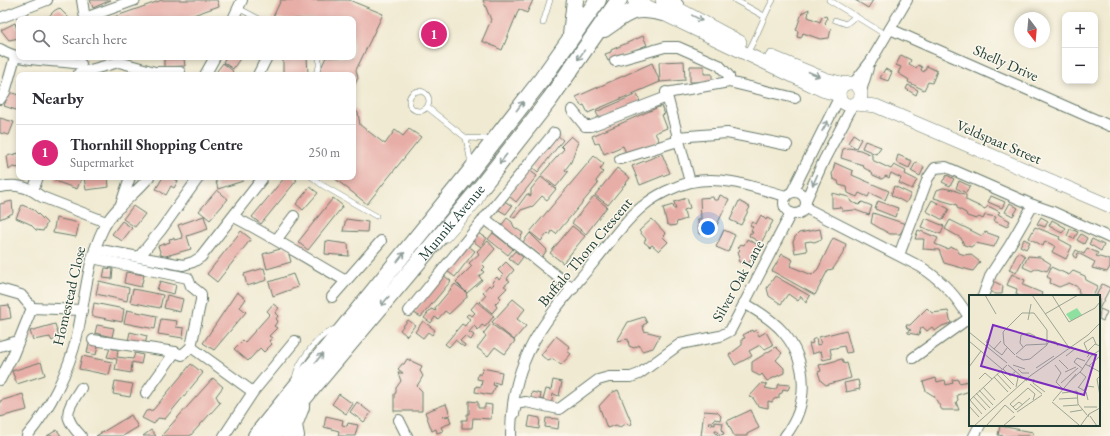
<!DOCTYPE html>
<html lang="en">
<head>
<meta charset="utf-8">
<style>
  :root { --surface:#fff; --page:#f7f7f7; --text:#2b2b33; --muted:#7c7c81; --line:#e1e1e2; --accent:#db2777 }
  body { margin:0; font-family:"EB Garamond",serif; background:var(--page); color:var(--text) }
  .controls { position:absolute; right:12px; top:12px; display:grid; overflow:hidden; border-radius:8px; box-shadow:0 2px 6px #0003 }
  .controls button { width:36px; height:36px; display:grid; place-items:center; padding:0; border:0; border-bottom:1px solid var(--line); background:var(--surface); color:var(--text); font:20px sans-serif }
  .compass { position:absolute; left:1014px; top:12px; width:36px; height:36px; border-radius:50%; background:var(--surface); box-shadow:0 2px 6px #0003; rotate:164deg }
  .you { position:absolute; left:708px; top:228px; width:14px; height:14px; margin:-10px; border:3px solid #fff; border-radius:50%; background:#1a73e8; box-shadow:0 0 0 6px #1a73e833 }
  .badge { display:grid; place-items:center; width:26px; height:26px; border-radius:50%; background:var(--accent); color:#fff; font-size:13px; font-weight:700 }
  .pin { position:absolute; translate:-50% -50%; border:2px solid #fff; box-shadow:0 1px 4px #0006 }
  .list { margin:0; padding:0; list-style:none }
  h2 { display:flex; justify-content:space-between; align-items:center; height:52px; margin:0; padding:0 16px; font-size:17px }
  h2 small { font-size:13px; font-weight:400; color:var(--muted) }
  .list li { display:grid; grid-template-columns:26px 1fr auto; gap:12px; align-items:center; box-sizing:border-box; height:56px; padding:0 16px; border-top:1px solid var(--line) }
  .list b { display:block; font-size:15px; white-space:nowrap }
  .list p { margin:0; font-size:13px; white-space:nowrap; color:var(--muted) }
  .list em { font-size:13px; font-style:normal; color:var(--muted) }
  .icon { flex:none; width:22px; height:22px; fill:none; stroke:currentColor; stroke-width:2; stroke-linecap:round; stroke-linejoin:round }
  .map { position:relative; flex:none; width:1110px; height:436px; overflow:hidden }
  .search { position:absolute; background:var(--surface); box-shadow:0 2px 6px #0003; left:16px; top:16px; width:340px; height:44px; display:flex; align-items:center; gap:10px; box-sizing:border-box; padding:0 14px; border-radius:8px; color:var(--muted); font-size:15px }
  .panel { position:absolute; background:var(--surface); box-shadow:0 2px 6px #0003; left:16px; top:72px; width:340px; height:108px; border-radius:8px }
  .map>svg:first-child { display:block }
  .building { fill:#e7aea7 }
  .lines { fill:none; stroke-linecap:round; stroke-linejoin:round }
  .service-casing { stroke:#687a6b; stroke-width:6 }
  .minor-casing { stroke:#687a6b; stroke-width:12 }
  .tertiary-casing { stroke:#687a6b; stroke-width:14 }
  .primary-casing { stroke:#687a6b; stroke-width:18 }
  .service { stroke:#fff; stroke-width:5 }
  .minor { stroke:#fff; stroke-width:10 }
  .tertiary { stroke:#fff; stroke-width:13 }
  .primary { stroke:#fff; stroke-width:16 }
  .oneway { stroke:#8f9e9a }
  .labels { text-anchor:middle; stroke-width:3; stroke-linejoin:round; paint-order:stroke }
  .street-label { font-size:15px; fill:#1f3d34; stroke:#fbf7ec }
  .inset-road { fill:none; stroke:#9ca593; stroke-width:1 }
  .view { fill:#7b2cbf; fill-opacity:0.15; stroke:#7b2cbf; stroke-width:2 }
  .inset-edge { fill:none; stroke:#1f3d34; stroke-width:2 }
</style>
</head>
<body>
<div class="map">
<svg width="1110" height="436" viewBox="0 0 1110 436">
  <rect width="100%" height="100%" fill="#fbf7ec"/>
  <filter id="ink" filterUnits="userSpaceOnUse"><feTurbulence type="fractalNoise" baseFrequency=".025" numOctaves="2"/><feDisplacementMap in="SourceGraphic" scale="8" xChannelSelector="R" yChannelSelector="G"/><feConvolveMatrix kernelMatrix="1 2 1 2 8 2 1 2 1" color-interpolation-filters="sRGB"/></filter>
  <filter id="wash" filterUnits="userSpaceOnUse"><feTurbulence type="fractalNoise" baseFrequency=".012" numOctaves="4" result="noise"/><feDisplacementMap in="SourceGraphic" scale="16" xChannelSelector="R" yChannelSelector="G"/><feGaussianBlur stdDeviation="0.9" result="paint"/><feColorMatrix in="noise" values="0 0 0 0 0 0 0 0 0 0 0 0 0 0 0 0 0 1.4 0 .05"/><feComposite in="paint" operator="in"/></filter>
  <g filter="url(#wash)">
    <rect width="100%" height="100%" fill="#f0ead2"/>
    <g id="blocks">
      <g class="building">
        <polygon points="90,0 111,0 93,8"/>
        <polygon points="162,0 217,0 219,6 182,19 108,19"/>
        <polygon points="281,0 349,0 383,14 356,70 358,78 353,88 353,75 318,75 326,57 353,57 353,19 272,19"/>
        <polygon points="483,0 533,0 527,13 519,9 502,50 482,41 491,20"/>
        <polygon points="855,0 873,0 868,8"/>
        <polygon points="59,8 70,19 42,19 49,16 54,11"/>
        <polygon points="809,9 808,17 820,22 822,17 826,16 827,19 825,23 831,29 829,38 820,39 803,33 801,38 797,37 798,31 796,30 802,13"/>
        <polygon points="15,23 17,29 19,28 19,38 9,40 1,30"/>
        <polygon points="643,36 647,45 608,61 605,54 611,52 611,50"/>
        <polygon points="901,55 911,60 909,64 916,68 918,65 922,67 921,70 924,72 927,66 937,71 932,83 928,82 924,90 908,82 909,80 898,73 901,67 896,65"/>
        <polygon points="226,57 241,57 233,69 223,62"/>
        <polygon points="307,57 308,74 283,75 283,58"/>
        <polygon points="164,59 184,59 185,66 164,67"/>
        <polygon points="684,61 685,80 660,82 588,113 584,105 581,106 576,97 652,63 660,82 659,62"/>
        <polygon points="223,63 233,71 230,75 214,75"/>
        <polygon points="690,66 704,66 704,74 712,74 712,82 690,82"/>
        <polygon points="885,69 892,72 888,81 880,78"/>
        <polygon points="908,85 918,90 916,95 906,89"/>
        <polygon points="9,92 19,95 19,111 4,106"/>
        <polygon points="637,94 640,102 600,120 596,112"/>
        <polygon points="661,106 665,114 662,115 667,128 655,133 659,141 627,155 623,146 604,154 599,142 595,144 592,136"/>
        <polygon points="353,108 358,113 360,125 385,144 395,130 403,136 409,129 421,137 367,204 333,177 353,177"/>
        <polygon points="0,118 14,122 9,135 0,133"/>
        <polygon points="556,134 563,140 538,172 531,166"/>
        <polygon points="853,134 861,139 856,148 848,143"/>
        <polygon points="571,136 578,142 571,162 565,170 568,172 556,187 541,175 564,149 561,146"/>
        <polygon points="865,141 881,147 876,154 862,148"/>
        <polygon points="849,148 860,150 872,155 872,160 891,169 894,165 906,171 905,174 917,180 912,189 899,183 901,178 891,173 889,178 886,176 882,179 873,175 872,172 864,168 863,165 841,158 843,149"/>
        <polygon points="19,153 19,168 13,167 9,170 7,156"/>
        <polygon points="662,154 670,173 640,185 632,166"/>
        <polygon points="898,155 912,161 909,168 896,162"/>
        <polygon points="594,156 604,164 600,169 603,172 596,181 598,184 556,234 552,231 550,235 548,233 541,241 530,232"/>
        <polygon points="916,162 924,167 920,176 911,171"/>
        <polygon points="835,163 853,171 852,175 889,191 885,200 870,193 868,197 859,193 857,197 848,193 847,187 839,185 838,181 833,179 832,174"/>
        <polygon points="617,168 630,178 608,205 595,195"/>
        <polygon points="529,170 537,176 516,202 509,196"/>
        <polygon points="947,175 954,179 950,186 942,182"/>
        <polygon points="56,177 82,177 77,189 55,181"/>
        <polygon points="84,177 108,177 109,187 86,190"/>
        <polygon points="163,177 171,177 178,181 174,188 171,186 166,195 156,189"/>
        <polygon points="242,177 243,181 218,189 215,178"/>
        <polygon points="285,177 293,177 297,180 261,224 252,217"/>
        <polygon points="541,177 556,189 547,200 542,196 533,206 521,210 515,218 511,216 527,194 531,196 531,189"/>
        <polygon points="959,181 970,186 966,193 956,188"/>
        <polygon points="894,186 911,194 906,203 891,195"/>
        <polygon points="310,187 318,193 303,210 296,204"/>
        <polygon points="943,188 954,190 966,195 966,200 985,209 988,206 1000,212 998,214 1010,221 1007,227 994,221 996,217 985,215 983,219 979,217 976,219 967,216 966,213 957,208 957,205 934,198 937,190"/>
        <polygon points="217,190 228,199 210,220 199,211"/>
        <polygon points="832,193 849,197 851,202 859,205 862,202 872,206 869,215 855,210 843,211 840,207 832,208"/>
        <polygon points="720,195 729,199 716,227 707,223 708,233 699,234 698,219 701,219 700,198 713,197 714,200 718,200"/>
        <polygon points="594,196 607,207 586,234 572,223"/>
        <polygon points="991,196 1005,202 1002,208 988,202"/>
        <polygon points="333,198 343,206 308,250 298,242"/>
        <polygon points="687,198 690,208 684,210 686,219 677,222 676,225 671,226 667,224 663,208 673,205 674,209 676,209 674,202"/>
        <polygon points="503,200 512,206 506,214 497,209"/>
        <polygon points="932,200 949,209 943,220 926,211"/>
        <polygon points="12,201 13,213 0,219 0,204"/>
        <polygon points="739,201 750,207 741,225 730,220"/>
        <polygon points="878,201 898,208 895,217 875,209"/>
        <polygon points="1010,203 1018,208 1013,216 1005,212"/>
        <polygon points="22,205 34,210 47,223 43,231 36,230 30,224 16,218"/>
        <polygon points="133,206 145,214 135,227 123,219"/>
        <polygon points="873,213 906,224 900,234 890,234 871,223"/>
        <polygon points="761,215 766,220 767,218 773,221 761,243 749,236 750,233 753,233 751,230 753,227 750,225 752,222 756,224"/>
        <polygon points="204,216 208,229 187,236 191,249 162,257 158,246 170,242 169,239 174,238 174,240 183,238 178,225"/>
        <polygon points="1041,217 1048,221 1045,227 1037,224"/>
        <polygon points="56,218 79,223 76,237 53,233"/>
        <polygon points="507,218 512,222 514,227 523,233 519,240 505,231 501,226"/>
        <polygon points="925,218 944,226 941,234 921,227"/>
        <polygon points="346,219 368,222 367,232 343,231"/>
        <polygon points="652,219 666,234 663,237 668,242 659,251 652,245 650,247 644,242 646,239 639,231"/>
        <polygon points="950,220 982,236 985,232 999,237 994,247 976,243 971,247 964,245 961,238 945,229"/>
        <polygon points="1052,220 1066,228 1062,233 1049,226"/>
        <polygon points="122,221 132,228 122,241 112,234"/>
        <polygon points="572,226 585,236 563,263 550,253"/>
        <polygon points="1035,227 1060,237 1059,239 1072,246 1066,259 1052,252 1055,246 1045,241 1043,246 1029,238"/>
        <polygon points="820,229 822,239 814,242 811,241 805,242 807,251 795,253 793,242 795,237 799,233"/>
        <polygon points="1070,229 1078,232 1074,239 1067,236"/>
        <polygon points="724,230 735,235 728,252 716,247"/>
        <polygon points="918,230 938,238 935,244 947,249 951,247 957,249 959,253 965,255 970,254 980,262 973,271 944,263 939,250 923,249 924,239 915,239"/>
        <polygon points="241,231 251,239 217,282 207,274"/>
        <polygon points="478,233 487,238 481,247 473,241"/>
        <polygon points="493,233 513,249 508,255 488,239"/>
        <polygon points="530,233 547,250 542,257 523,242"/>
        <polygon points="1081,234 1087,238 1084,244 1077,240"/>
        <polygon points="833,238 846,244 844,252 833,269 828,270 815,295 772,271 782,254 793,260 790,266 812,275 818,269"/>
        <polygon points="747,239 758,245 747,266 738,261 740,257 738,252 740,250 738,248 741,244 744,245"/>
        <polygon points="1024,239 1030,242 1026,249 1020,246"/>
        <polygon points="1092,239 1104,245 1101,251 1089,244"/>
        <polygon points="326,241 348,244 349,256 325,254"/>
        <polygon points="488,241 495,249 482,264 485,267 482,270 484,272 479,276 482,280 467,293 456,282 472,266 469,263 479,254 477,251"/>
        <polygon points="467,245 475,251 455,277 447,271"/>
        <polygon points="287,247 291,262 267,269 263,254"/>
        <polygon points="1087,248 1098,253 1096,256 1110,260 1110,267 1107,272 1092,268 1095,262 1078,253 1076,258 1073,256 1076,250 1084,254"/>
        <polygon points="515,251 523,257 517,265 509,258"/>
        <polygon points="1018,252 1025,256 1016,273 1009,270"/>
        <polygon points="1028,256 1040,257 1051,264 1047,271 1037,268 1032,271 1023,267"/>
        <polygon points="506,262 514,270 509,276 507,279 510,281 504,286 507,288 499,296 501,298 495,304 497,307 492,313 480,302 486,295 483,292 489,285 491,287 494,284 492,282 497,277 499,280 503,275 498,270"/>
        <polygon points="1051,267 1069,275 1073,271 1085,276 1086,280 1098,286 1093,296 1085,296 1079,293 1078,287 1069,283 1059,287 1050,283 1051,279 1047,277"/>
        <polygon points="105,268 113,269 112,279 103,278"/>
        <polygon points="264,268 267,280 247,286 244,274"/>
        <polygon points="126,272 144,275 141,287 124,283"/>
        <polygon points="293,274 298,287 273,296 269,282"/>
        <polygon points="1012,274 1025,280 1023,285 1042,293 1041,296 1020,296 1016,294 1017,289 1007,285"/>
        <polygon points="443,275 451,281 421,317 414,313"/>
        <polygon points="775,276 810,296 806,303 801,296 798,301 788,294 781,304 769,296 767,288"/>
        <polygon points="99,281 129,288 127,301 96,294"/>
        <polygon points="160,281 176,285 174,294 157,290"/>
        <polygon points="993,281 1003,286 1002,294 995,294 988,289"/>
        <polygon points="455,284 466,292 467,297 449,314 445,311 438,319 435,317 431,323 424,318 431,309 436,311 435,308"/>
        <polygon points="1102,284 1110,288 1099,309 1099,296 1096,296"/>
        <polygon points="133,289 163,295 160,308 130,302"/>
        <polygon points="237,292 246,299 240,307 246,312 214,350 203,343"/>
        <polygon points="167,295 183,299 180,312 164,308"/>
        <polygon points="513,299 525,309 517,319 526,326 514,340 492,322"/>
        <polygon points="477,302 494,316 485,327 482,325 478,330 474,326 469,332 474,335 471,340 465,336 460,341 465,345 464,347 455,340 449,347 445,344 462,324 465,326 470,319 466,316 468,314 472,316 475,313 471,309"/>
        <polygon points="94,303 124,309 122,322 92,316"/>
        <polygon points="273,304 279,308 275,313 278,316 276,319 278,321 274,326 277,328 269,336 272,338 269,341 272,344 264,352 260,348 248,361 234,349 243,340 245,342 270,314 267,311"/>
        <polygon points="9,305 11,318 0,320 0,306"/>
        <polygon points="927,308 932,313 948,311 951,323 942,326 935,331 932,327 927,331 923,327 921,328 919,335 908,333 908,331 911,330 907,328 906,325 910,325"/>
        <polygon points="1100,309 1107,312 1103,321 1099,319"/>
        <polygon points="127,310 157,316 155,329 124,323"/>
        <polygon points="644,317 647,323 643,325 644,331 660,335 653,348 642,351 639,345 634,348 629,346 628,339 617,341 628,322"/>
        <polygon points="161,319 177,321 176,327 184,328 183,338 158,334"/>
        <polygon points="408,320 415,325 407,336 400,330"/>
        <polygon points="423,321 435,330 432,335 428,332 423,338 415,332"/>
        <polygon points="55,324 59,337 52,341 50,337 33,340 30,331"/>
        <polygon points="491,324 515,341 505,354 495,347 488,356 477,348 486,336 483,334"/>
        <polygon points="97,325 114,328 112,337 95,333"/>
        <polygon points="752,330 753,332 756,330 759,336 766,332 773,345 765,349 760,345 749,351 752,356 735,365 729,355 742,345 742,339 745,338 743,335"/>
        <polygon points="846,330 852,352 846,353 844,346 830,349 832,358 823,360 821,351 812,354 809,344 813,343 812,340 816,338 817,345 821,344 819,337"/>
        <polygon points="130,332 147,336 145,345 128,341"/>
        <polygon points="556,336 570,347 567,351 571,354 561,365 553,359 548,361 541,355"/>
        <polygon points="89,344 98,346 96,355 87,353"/>
        <polygon points="776,347 782,353 776,360 784,368 784,373 767,381 762,374 760,376 752,372 752,362"/>
        <polygon points="110,348 118,350 117,357 133,359 135,353 143,355 141,364 132,362 131,373 115,370 117,359 107,357"/>
        <polygon points="82,356 112,362 109,375 79,369"/>
        <polygon points="407,359 422,366 420,371 423,376 417,386 422,391 422,411 394,411 394,394 396,393 396,388 401,381 398,373 403,373 398,369 402,364 404,364"/>
        <polygon points="842,359 844,364 847,363 851,378 826,385 821,381 818,372 821,371 819,365"/>
        <polygon points="41,362 45,375 17,384 12,371"/>
        <polygon points="191,364 203,373 165,419 158,418 154,424 142,418 146,411 153,410"/>
        <polygon points="482,368 502,372 500,384 494,382 493,385 496,386 491,395 475,392 476,386 481,387 482,380 477,379 478,374 481,374"/>
        <polygon points="213,378 223,387 216,396 220,403 190,436 163,436 162,435"/>
        <polygon points="936,378 937,382 945,380 946,385 953,383 952,380 958,379 959,383 969,381 970,391 957,395 958,400 956,402 959,410 942,410 934,396 926,391 923,382"/>
        <polygon points="553,380 562,382 559,396 553,394 551,406 530,402 532,392 541,394 540,399 543,400 546,389 551,390"/>
        <polygon points="858,380 860,389 846,392 844,383"/>
        <polygon points="115,381 133,384 130,397 113,394"/>
        <polygon points="762,383 767,385 765,388 775,390 779,384 790,385 788,390 783,389 782,393 779,394 779,398 774,399 772,402 768,401 768,408 758,406 753,398 749,397"/>
        <polygon points="618,390 632,424 628,425 626,423 620,427 616,425 607,428 599,406 611,393"/>
        <polygon points="23,394 27,410 0,417 0,401"/>
        <polygon points="339,394 353,404 346,414 332,404"/>
        <polygon points="469,401 478,402 478,408 485,408 485,404 492,405 491,419 473,418 472,428 462,428 462,420 467,420 467,414 469,414"/>
        <polygon points="357,402 371,413 364,422 350,412"/>
        <polygon points="446,404 450,415 442,417 449,416 451,423 441,427 443,431 437,433 436,429 432,431 425,412"/>
        <polygon points="751,410 759,428 747,434 747,436 734,436 727,421"/>
        <polygon points="704,411 717,412 721,416 720,420 714,419 713,422 708,422 710,424 715,425 715,422 723,423 722,429 724,434 720,435 717,430 715,430 715,432 719,436 701,436"/>
        <polygon points="131,415 138,427 123,436 96,436"/>
        <polygon points="326,416 343,420 342,425 347,426 348,423 358,425 355,436 338,436 339,431 324,427"/>
        <polygon points="530,416 540,418 539,429 528,427"/>
        <polygon points="546,418 559,419 558,429 545,427"/>
        <polygon points="1000,426 1033,432 1032,436 1004,436 998,435"/>
        <polygon points="57,430 61,436 47,436"/>
        <polygon points="151,430 156,436 143,436"/>
      </g>
    </g>
  </g>
  <g filter="url(#ink)">
    <use href="#blocks" fill-opacity="0" stroke="#687a6b" stroke-width="1"/>
    <g class="lines">
      <g class="service-casing">
        <g id="service">
          <polyline points="735,0 764,16"/>
          <polyline points="829,0 886,35"/>
          <polyline points="238,8 259,19"/>
          <polyline points="835,20 846,24 856,16"/>
          <polyline points="543,23 550,0"/>
          <path d="M750,48c9,-16 14,-33 23,-48"/>
          <polyline points="315,75 319,67 319,57"/>
          <circle cx="419" cy="101" r="10"/>
          <polyline points="427,107 466,138 492,139"/>
          <polyline points="466,138 470,158 470,165"/>
          <polyline points="312,177 322,185 376,216"/>
          <polyline points="447,239 479,203 483,195"/>
          <path d="M295,380c1,-16 25,-48 41,-51"/>
        </g>
      </g>
      <g class="minor-casing">
        <g id="minor">
          <polyline points="82,0 85,19"/>
          <polyline points="0,18 47,0"/>
          <polyline points="85,18 135,0"/>
          <polyline points="233,19 242,0"/>
          <polyline points="890,29 1110,126"/>
          <path d="M0,49c25,15 53,10 81,15"/>
          <polyline points="615,61 665,47 678,47 719,65 729,76 729,82"/>
          <polyline points="79,73 119,62 155,72 180,72"/>
          <polyline points="205,75 215,57"/>
          <polyline points="258,75 267,57"/>
          <polyline points="854,83 871,61 907,0"/>
          <polyline points="861,91 868,68"/>
          <polyline points="666,92 690,182"/>
          <polyline points="666,93 729,82 795,98"/>
          <polyline points="0,99 5,92 15,57"/>
          <polyline points="572,110 585,126 591,126 667,97"/>
          <polyline points="677,137 727,133 787,145"/>
          <polyline points="620,159 678,141"/>
          <polyline points="38,177 33,191 42,197 106,222"/>
          <path d="M0,187c13,-2 21,-2 33,4"/>
          <circle cx="795" cy="203" r="11"/>
          <polyline points="792,192 839,98"/>
          <polyline points="806,200 824,160 853,105"/>
          <polyline points="120,207 130,177"/>
          <path d="M806,208l115,59c22,14 36,30 49,52"/>
          <path d="M234,217c39,20 75,43 112,64"/>
          <polyline points="484,218 573,289"/>
          <polyline points="277,239 294,216"/>
          <polyline points="95,249 183,265 193,262 201,257 262,179"/>
          <polyline points="899,255 928,178 935,168 946,167 1033,205"/>
          <polyline points="139,257 161,230 199,177"/>
          <polyline points="92,258 188,278 191,286 201,294 201,300 191,347 182,355 175,352 93,340"/>
          <polyline points="0,289 21,295 32,308"/>
          <polyline points="983,296 991,274 1010,245 1033,205 1053,212 1110,238"/>
          <polyline points="332,297 381,241"/>
          <path d="M744,303c14,8 29,17 39,29 26,30 26,74 2,104"/>
          <polyline points="409,311 554,133"/>
          <polyline points="0,346 18,341"/>
          <polyline points="191,347 253,392"/>
          <polyline points="913,358 969,318"/>
          <polyline points="0,380 13,355 32,308 82,310"/>
          <path d="M81,388c-14,22 -20,27 0,48"/>
          <polyline points="146,393 175,352"/>
          <polyline points="514,414 516,404 526,402 559,409 598,380 609,377 631,377 639,374 680,344 720,336 730,331 791,213"/>
          <polyline points="399,420 407,436"/>
          <polyline points="274,426 288,436"/>
          <path d="M27,436c23,-27 42,-66 50,-100 8,-36 10,-74 26,-107 10,-21 32,-34 46,-52"/>
          <polyline points="224,436 253,392 295,341"/>
          <path d="M511,436c0,-26 3,-50 13,-74 15,-38 44,-68 69,-99 16,-19 30,-41 50,-57 13,-11 32,-20 48,-24 33,-7 64,6 95,14"/>
          <polyline points="974,436 980,425"/>
        </g>
      </g>
      <g class="tertiary-casing">
        <g id="tertiary">
          <polyline points="634,0 822,90 839,95"/>
          <polyline points="662,0 740,42"/>
          <polyline points="772,57 825,79 845,84"/>
          <circle cx="850" cy="94" r="11"/>
          <polyline points="856,104 876,106 1110,206"/>
        </g>
      </g>
      <g class="primary-casing">
        <g id="primary">
          <polyline points="671,0 676,7"/>
          <path d="M604,29c24,-16 28,-24 59,-16"/>
          <polyline points="571,35 575,0"/>
          <polyline points="256,436 469,173 542,79 598,0"/>
          <path id="s1" d="M272,436l210,-250 68,-87 69,-99"/>
          <polyline points="296,436 294,425 301,407"/>
        </g>
      </g>
      <use href="#service" class="service"/>
      <use href="#minor" class="minor"/>
      <use href="#tertiary" class="tertiary"/>
      <use href="#primary" class="primary"/>
    </g>
    <defs><path id="oneway-shaft" d="M-6 0H5M1.5-3L5.5 0L1.5 3" fill="none" stroke-width="1.6" stroke-linecap="round" stroke-linejoin="round"/></defs>
    <g class="oneway">
      <use href="#oneway-shaft" transform="translate(697 18) rotate(29)"/>
      <use href="#oneway-shaft" transform="translate(581 55) rotate(125)"/>
      <use href="#oneway-shaft" transform="translate(814 74) rotate(23)"/>
      <use href="#oneway-shaft" transform="translate(520 106) rotate(-52)"/>
      <use href="#oneway-shaft" transform="translate(825 126) rotate(-61)"/>
      <use href="#oneway-shaft" transform="translate(503 159) rotate(128)"/>
      <use href="#oneway-shaft" transform="translate(815 180) rotate(114)"/>
      <use href="#oneway-shaft" transform="translate(401 257) rotate(-51)"/>
      <use href="#oneway-shaft" transform="translate(385 301) rotate(130)"/>
      <use href="#oneway-shaft" transform="translate(319 358) rotate(-51)"/>
    </g>
  </g>
  <g class="labels">
    <g class="street-label">
      <text transform="translate(1006 63) rotate(24)" y="5">Shelly Drive</text>
      <text transform="translate(999 142) rotate(23)" y="5">Veldspaat Street</text>
      <text dy="5" stroke="none"><textPath href="#s1" startOffset="279">Munnik Avenue</textPath></text>
      <text transform="translate(585 252) rotate(-50)" y="5">Buffalo Thorn Crescent</text>
      <text transform="translate(738 281) rotate(-61)" y="5">Silver Oak Lane</text>
      <text transform="translate(69 296) rotate(-77)" y="5">Homestead Close</text>
    </g>
  </g>
  <g transform="translate(969 295)">
    <rect width="131" height="131" fill="#f0ead2"/>
    <path d="M108,13l5,7 -11,6 -5,-7z" fill="#8de0a0"/>
    <path class="inset-road" d="M16,0l11,19M63,0l38,54M83,0l17,27 26,-14 5,-6M76,19l33,-19M59,25l3,-16M0,37l38,31M19,44l-2,3 8,7 7,-8M0,46l33,28M54,52l-3,-4 1,-8 8,-2 6,3M25,54l8,6 5,-7M119,56l7,-7 5,2M47,59l10,-9 21,-1 3,-3 6,1 2,4M46,60l-11,-11 -1,-12 19,-19h12l13,17v15l-17,14 -7,1 -7,-4M97,61l10,-8M118,62l2,-2 -5,-12 9,-6 3,7M90,65l9,9M116,69l4,2 11,-10M39,70l19,16M44,70l12,4M86,70l6,8 -5,9 6,6M120,71l11,6M0,72l12,-16M67,73l18,-12M34,74l7,7 6,-5M49,74l4,4h7M114,74l-9,-7 3,-4 8,3M31,76l14,14M96,77l11,-5M28,79l14,15M45,79l4,4 -2,9M131,81l-3,3 3,17M25,82l14,15M10,84l6,-6 7,6M65,84l-1,4 12,9M100,87l12,-11 10,-15 9,-6M92,88l17,-15M61,89l12,10M14,92l12,13M109,92l8,5 2,8M109,93l8,-11 -6,-5M10,95l14,15M115,95l3,-4 7,1M108,96l1,13 9,11M7,98l14,15M93,98l15,-2M4,101l13,14M61,103l-14,12 -6,-6 18,-16 7,6 -2,6M90,104l18,-1M1,105l12,14M0,106l38,-36M84,106l23,-27M83,107l27,23M0,111l10,11M94,111l15,-1M44,112l6,-5 4,3M115,112h13M48,117l25,-17M101,117l12,-2M120,119l11,-6M121,121l7,10M112,130l8,-11 -1,3M5,131l56,-50 58,-41 12,-12M17,131l19,-21 9,8M34,131l12,-10"/>
    <path class="view" d="M24,30l103,30 -12,40 -103,-29z"/>
    <rect width="131" height="131" class="inset-edge"/>
  </g>
</svg>
<div class="controls">
<button>+</button>
<button>−</button>
</div>
<svg class="compass" viewBox="-18 -18 36 36"><path d="M0-13l5 13h-10z" fill="#e53935"/><path d="M0 13l5-13h-10z" fill="#7c7c81"/></svg>
<div class="you"></div>
<div class="pin badge" style="left:434px;top:34px">1</div>
<div class="search"><svg class="icon" aria-label="search" viewBox="0 0 24 24"><circle cx="10" cy="10" r="6"/><path d="M15 15l6 6"/></svg>Search here</div>
<section class="panel">
<h2>Nearby<small></small></h2>
<ul class="list">
<li><span class="badge">1</span><div><b>Thornhill Shopping Centre</b><p>Supermarket</p></div><em>250 m</em></li>
</ul>
</section>
</div>
</body>
</html>
